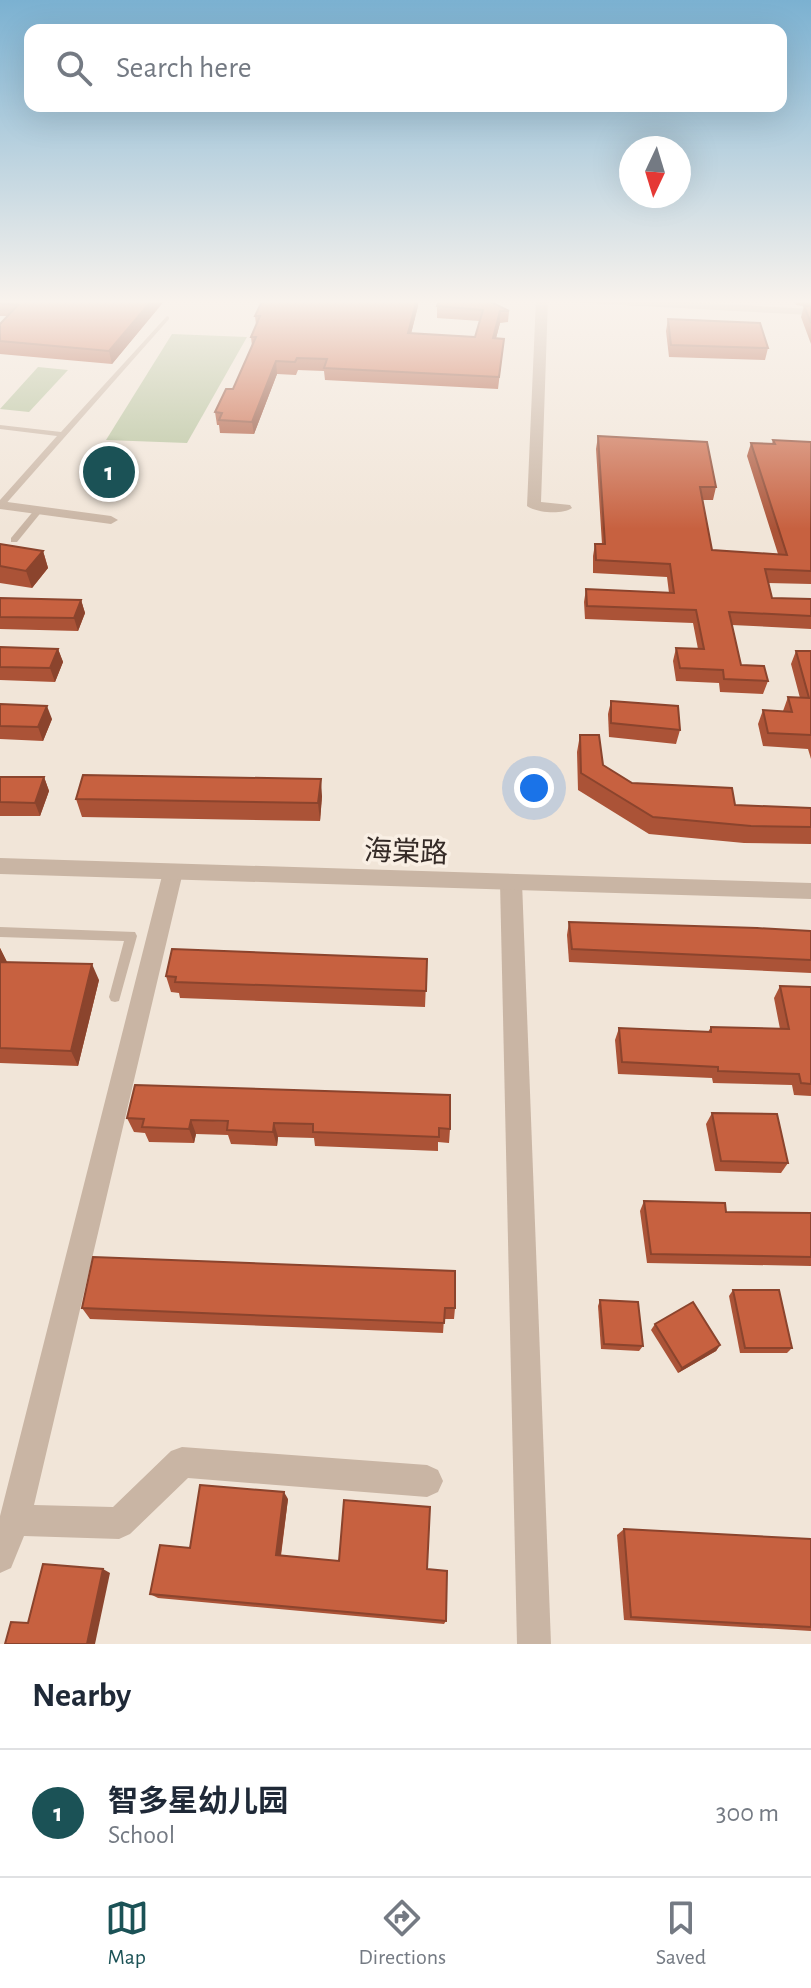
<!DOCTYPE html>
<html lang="en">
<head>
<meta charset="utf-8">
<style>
  :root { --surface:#fff; --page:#f6f6f7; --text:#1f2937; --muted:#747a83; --line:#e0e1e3; --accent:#1b5256 }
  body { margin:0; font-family:"Alegreya Sans","Noto Sans SC",sans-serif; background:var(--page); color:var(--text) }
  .compass { position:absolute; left:619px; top:136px; width:72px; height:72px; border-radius:50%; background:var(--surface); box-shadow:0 8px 32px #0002; rotate:184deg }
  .you { position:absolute; left:534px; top:788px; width:28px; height:28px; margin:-20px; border:6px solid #fff; border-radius:50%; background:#1a73e8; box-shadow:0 0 0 12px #1a73e833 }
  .badge { display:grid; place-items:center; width:52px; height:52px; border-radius:50%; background:var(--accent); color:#fff; font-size:26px; font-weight:700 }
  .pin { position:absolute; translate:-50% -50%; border:4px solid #fff; box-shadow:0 2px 8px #0006 }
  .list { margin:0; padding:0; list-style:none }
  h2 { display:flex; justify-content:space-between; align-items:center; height:104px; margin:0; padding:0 32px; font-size:34px }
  h2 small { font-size:26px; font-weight:400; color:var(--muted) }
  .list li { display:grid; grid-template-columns:52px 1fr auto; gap:24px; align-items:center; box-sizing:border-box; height:128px; padding:0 32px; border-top:2px solid var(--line) }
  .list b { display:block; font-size:30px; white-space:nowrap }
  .list p { margin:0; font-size:26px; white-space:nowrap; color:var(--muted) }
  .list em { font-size:26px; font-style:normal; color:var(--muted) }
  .icon { flex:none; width:44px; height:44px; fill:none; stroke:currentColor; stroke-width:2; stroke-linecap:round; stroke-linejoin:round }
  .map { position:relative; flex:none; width:811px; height:1644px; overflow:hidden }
  .search { position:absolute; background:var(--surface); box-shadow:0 8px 32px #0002; left:24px; right:24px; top:24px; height:88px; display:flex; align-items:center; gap:20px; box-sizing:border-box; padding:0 28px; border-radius:16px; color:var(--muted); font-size:30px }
  .sheet { height:232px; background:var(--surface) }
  nav { display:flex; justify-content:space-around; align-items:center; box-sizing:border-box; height:112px; border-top:2px solid var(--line); background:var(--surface); font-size:22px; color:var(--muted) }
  nav a { display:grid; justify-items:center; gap:4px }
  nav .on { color:var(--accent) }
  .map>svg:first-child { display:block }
  .green { fill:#b2c098 }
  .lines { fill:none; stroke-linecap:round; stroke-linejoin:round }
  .service { fill:#c9b5a4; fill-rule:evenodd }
  .minor { fill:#c9b5a4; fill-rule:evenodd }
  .tertiary { fill:#c9b5a4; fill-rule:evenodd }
  .wall { fill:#ab5337 }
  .shaded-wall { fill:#8b442d }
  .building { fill:#c76140; stroke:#8b442d; stroke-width:2 }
  .labels { text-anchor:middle; stroke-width:7; stroke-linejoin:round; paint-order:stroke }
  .street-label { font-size:28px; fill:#342a26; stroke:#f9efe4 }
</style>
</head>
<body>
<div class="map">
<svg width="811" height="1644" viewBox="0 0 811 1644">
  <rect width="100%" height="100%" fill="#f1e5d8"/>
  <g class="green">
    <polygon points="172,334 247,337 187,443 106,440"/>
    <polygon points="38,367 68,370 29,412 0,409"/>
  </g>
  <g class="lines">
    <g class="service">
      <polygon points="167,316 169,317 169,319 3,507 0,507 0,500 57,436 0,429 0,425 61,432"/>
      <polygon points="36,508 39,508 43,510 17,542 11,542 11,538"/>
      <polygon points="0,927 135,932 137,936 119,1001 115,1002 111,1001 109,997 124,941 0,937"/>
    </g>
    <g class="minor">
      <path d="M536,299h12l-7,203 29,3 2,3c-10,7 -35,5 -45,-2z"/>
      <polygon points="0,501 111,516 118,520 111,524 0,509"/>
      <polygon points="173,864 180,866 183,872 34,1505 113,1507 171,1451 182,1447 427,1465 438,1470 443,1481 438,1492 427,1497 188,1478 130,1534 119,1539 24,1536 11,1568 0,1573 0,1516 163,872 166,866"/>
      <polygon points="511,874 518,876 522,882 551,1644 517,1644 500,882 504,876"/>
    </g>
    <g class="tertiary">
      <polygon points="560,299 633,299 811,309 811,315 565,302"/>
      <polygon points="0,858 811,883 811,899 0,874"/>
    </g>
  </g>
  <g class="wall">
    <polygon points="0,299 188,299 186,301 165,300 112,364 0,354 0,324 7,316 0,316"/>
    <polygon points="263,299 418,299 418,306 411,334 475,337 480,321 437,318 437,306 509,311 508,322 500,323 496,338 504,339 498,389 325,380 324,371 298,370 296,375 277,374 254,434 220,433 219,425 217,425 215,412 233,389 252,346 251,337 256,325 255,316"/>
    <polygon points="735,299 811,299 811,344 801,317 804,306 796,305 795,302"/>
    <polygon points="668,319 768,348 765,360 669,357 666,331"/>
    <polygon points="598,436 716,487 713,500 702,500 712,550 778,554 747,456 751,443 772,444 773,440 811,442 811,584 768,583 772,598 811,599 811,629 732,625 741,665 768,681 763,694 720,692 719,683 676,681 673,661 676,648 698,649 693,623 585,619 584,602 586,589 669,593 667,577 593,573 593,556 595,544 602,544 596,449"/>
    <polygon points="0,544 43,551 48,568 32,588 0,583"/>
    <polygon points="0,598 81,600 85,613 78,631 0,629"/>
    <polygon points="0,647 58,649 63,662 55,682 0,680"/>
    <polygon points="796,651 811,651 811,759 808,749 763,746 758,724 763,710 783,711 788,697 800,698 791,664"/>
    <polygon points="611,701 680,730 676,744 609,737 608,714"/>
    <polygon points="0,704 52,719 43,741 0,739"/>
    <polygon points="580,735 603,765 632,783 735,805 811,808 811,844 744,843 649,834 578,790 577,752"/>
    <polygon points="0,777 44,777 49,791 40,816 0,816"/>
    <polygon points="322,796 320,821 82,817 76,799"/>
    <polygon points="569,922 811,931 811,973 569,962 567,935"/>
    <polygon points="0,948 7,962 99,980 78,1066 0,1063"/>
    <polygon points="427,959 425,1007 180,998 179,993 171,992 166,976"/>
    <polygon points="780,986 811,987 811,1096 794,1095 792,1085 713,1083 712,1078 618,1074 615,1040 619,1028 708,1032 711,1027 780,1029 774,998"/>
    <polygon points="712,1113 788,1163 781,1173 715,1171 706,1124"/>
    <polygon points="127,1118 450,1129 449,1143 438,1142 438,1151 315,1146 314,1138 278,1137 277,1146 231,1144 228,1135 196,1134 194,1143 149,1142 145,1133 134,1132"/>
    <polygon points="644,1201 726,1212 811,1213 811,1266 647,1263 640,1211"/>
    <polygon points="733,1290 792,1348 787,1353 740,1353 729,1296"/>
    <polygon points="600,1300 643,1346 639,1351 601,1349 598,1306"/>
    <polygon points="82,1308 455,1308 454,1319 444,1319 443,1333 90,1319"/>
    <polygon points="655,1324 720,1345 716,1351 678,1373 651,1330"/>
    <polygon points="288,1499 281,1556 427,1569 446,1621 444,1624 158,1598 150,1594 190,1548"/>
    <polygon points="624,1529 811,1539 811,1631 624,1620 617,1535"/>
  </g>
  <g class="shaded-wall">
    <polygon points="153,299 165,299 165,300 112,364 109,351"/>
    <polygon points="417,299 418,299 418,306 408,345 408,333"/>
    <polygon points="500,311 500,323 493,350 493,338"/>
    <polygon points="276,361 277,374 254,434 252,422"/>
    <polygon points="43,551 48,568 32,588 26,571"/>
    <polygon points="81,600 85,613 78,631 74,618"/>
    <polygon points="58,649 63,662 55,682 50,668"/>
    <polygon points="47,706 52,719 43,741 38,727"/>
    <polygon points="44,777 49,791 40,816 35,803"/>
    <polygon points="321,779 322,796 320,821 318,803"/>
    <polygon points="0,948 8,964 0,972"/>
    <polygon points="92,964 99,980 78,1066 71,1051"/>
    <polygon points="191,1120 196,1134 194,1143 189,1129"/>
    <polygon points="274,1123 278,1137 277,1146 273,1132"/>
    <polygon points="720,1345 716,1351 678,1373 682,1368"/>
    <polygon points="284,1492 288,1499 280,1560 276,1555"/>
    <polygon points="103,1569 110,1573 95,1644 87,1644"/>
  </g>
  <g class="building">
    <polygon points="0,299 153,299 109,351 0,341 0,324 18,305 0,303"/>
    <polygon points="263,299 417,299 408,333 475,337 483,310 437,306 439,299 485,299 509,311 500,311 493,338 504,339 499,377 324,368 327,359 297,358 295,362 276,361 252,422 219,420 222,413 215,412 226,389 233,389 256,337 251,337 260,316 255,316"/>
    <polygon points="804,306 811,306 811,323"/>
    <polygon points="668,319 760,323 768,348 671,345"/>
    <polygon points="598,436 707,442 716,487 700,487 712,550 787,555 751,443 775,444 773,440 811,442 811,571 765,569 772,598 811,599 811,616 729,612 741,665 764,666 768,681 724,679 723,670 680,668 676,648 704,649 696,610 587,606 586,589 674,593 670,564 596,560 595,544 605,544"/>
    <polygon points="0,544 43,551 26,571 0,566"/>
    <polygon points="0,598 81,600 74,618 0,617"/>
    <polygon points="0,647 58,649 50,668 0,667"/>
    <polygon points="796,651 811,651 811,735 768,733 763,710 792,712 788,697 809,698"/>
    <polygon points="611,701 678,706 680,730 611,723"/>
    <polygon points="0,704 47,706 38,727 0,726"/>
    <polygon points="580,735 599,735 603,765 632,783 732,788 735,805 811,808 811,827 751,826 653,817 581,773"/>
    <polygon points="83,775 321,779 318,803 76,799"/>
    <polygon points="0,777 44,777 35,803 0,802"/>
    <polygon points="569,922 757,928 811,931 811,960 572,949"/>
    <polygon points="172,949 427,959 426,991 175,982 176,977 166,976"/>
    <polygon points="0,962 92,964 71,1051 0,1048"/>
    <polygon points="780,986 811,987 811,1084 801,1083 799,1074 718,1071 718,1067 622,1062 619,1028 711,1032 711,1027 789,1029"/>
    <polygon points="135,1085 450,1095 450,1129 439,1128 439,1137 313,1132 313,1124 274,1123 273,1132 227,1130 228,1121 191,1120 189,1129 142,1127 144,1119 127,1118"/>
    <polygon points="712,1113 777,1114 788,1163 721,1161"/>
    <polygon points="644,1201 725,1203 726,1212 811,1213 811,1257 651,1254"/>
    <polygon points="93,1257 455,1271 455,1308 445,1308 444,1323 82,1308"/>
    <polygon points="733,1290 779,1290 792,1348 745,1348"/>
    <polygon points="600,1300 638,1302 643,1346 604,1344"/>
    <polygon points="693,1302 720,1345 682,1368 655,1324"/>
    <polygon points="200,1485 284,1492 276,1555 339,1561 344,1500 430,1507 427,1569 447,1571 446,1621 150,1594 160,1545 190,1548"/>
    <polygon points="624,1529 811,1539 811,1627 631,1617"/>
    <polygon points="43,1564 103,1569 87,1644 5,1644 11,1622 28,1623"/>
  </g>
  <linearGradient id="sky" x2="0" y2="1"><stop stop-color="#7bb1d1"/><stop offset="0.57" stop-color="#f9f3ed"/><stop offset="1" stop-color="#f9f3ed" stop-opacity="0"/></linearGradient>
  <rect width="811" height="529" fill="url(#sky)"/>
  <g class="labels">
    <g class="street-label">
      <text transform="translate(406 851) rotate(2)" y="10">海棠路</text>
    </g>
  </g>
</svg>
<svg class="compass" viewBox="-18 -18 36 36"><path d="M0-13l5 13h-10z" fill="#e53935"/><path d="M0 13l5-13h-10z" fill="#747a83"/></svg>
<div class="you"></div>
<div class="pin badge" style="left:109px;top:472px">1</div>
<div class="search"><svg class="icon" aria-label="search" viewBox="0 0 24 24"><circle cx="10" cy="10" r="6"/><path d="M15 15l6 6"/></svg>Search here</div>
</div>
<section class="sheet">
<h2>Nearby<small></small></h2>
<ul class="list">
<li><span class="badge">1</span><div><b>智多星幼儿园</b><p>School</p></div><em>300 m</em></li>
</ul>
</section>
<nav>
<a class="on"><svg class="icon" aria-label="map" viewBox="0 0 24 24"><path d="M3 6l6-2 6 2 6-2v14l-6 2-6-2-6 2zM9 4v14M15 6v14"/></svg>Map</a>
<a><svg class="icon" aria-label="directions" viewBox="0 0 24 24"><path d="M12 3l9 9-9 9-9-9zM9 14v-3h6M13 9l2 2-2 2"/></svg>Directions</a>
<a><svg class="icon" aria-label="saved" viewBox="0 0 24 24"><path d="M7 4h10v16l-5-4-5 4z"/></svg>Saved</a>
</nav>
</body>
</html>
